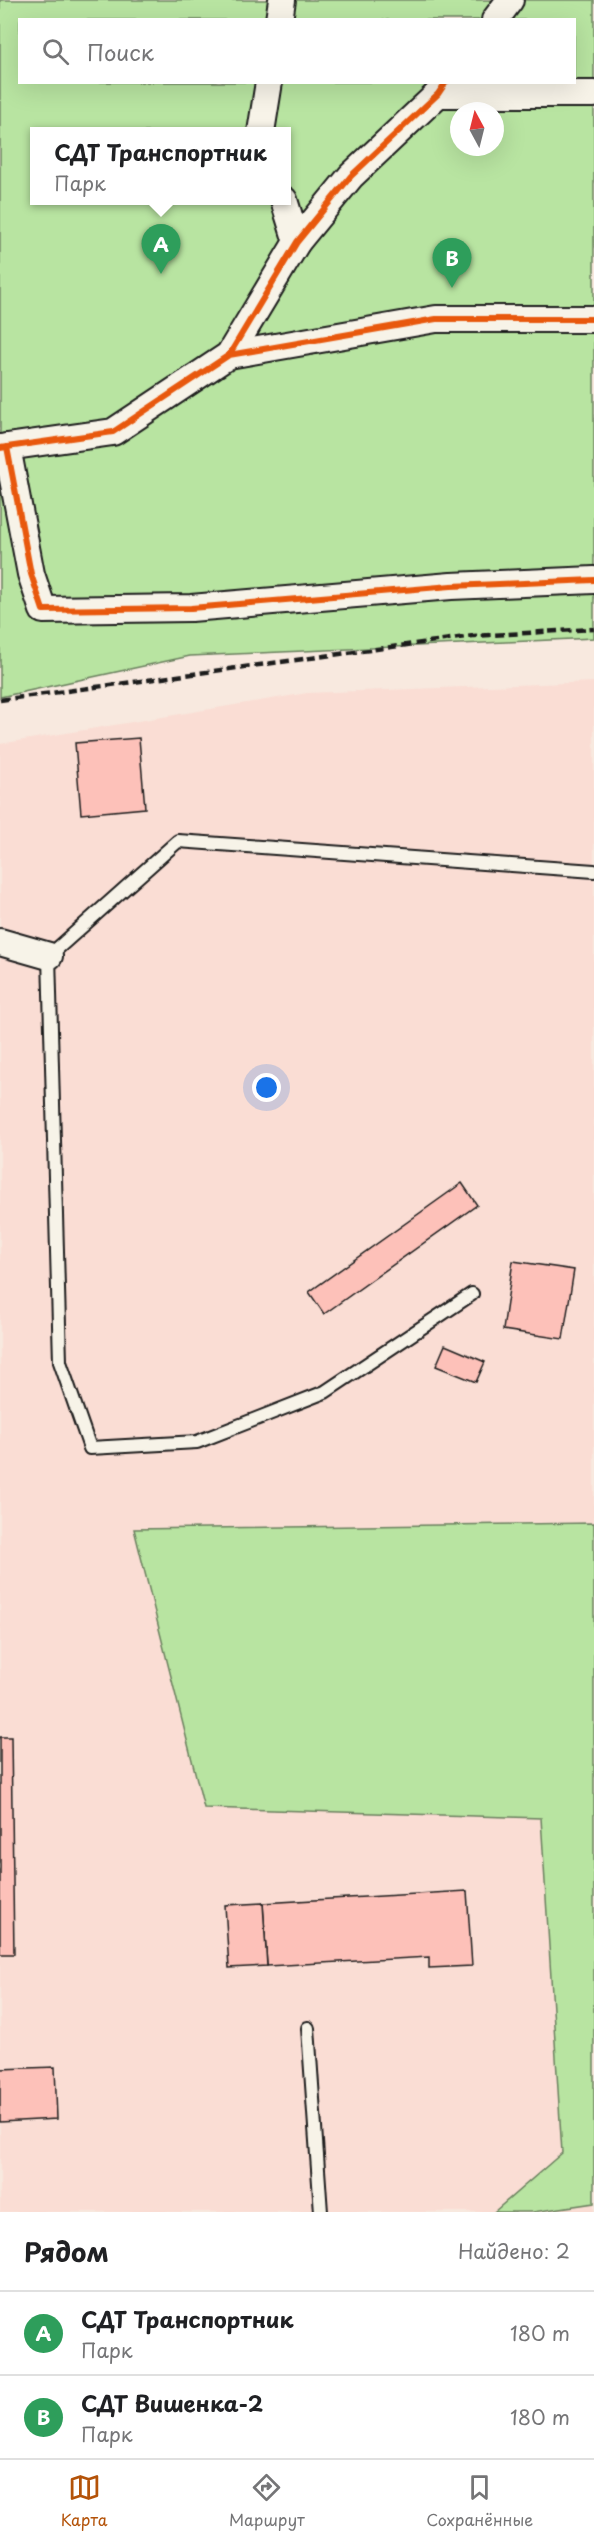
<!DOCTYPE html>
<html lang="ru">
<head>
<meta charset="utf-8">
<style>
  :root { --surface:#fff; --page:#f2f2f2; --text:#202124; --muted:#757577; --line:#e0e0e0; --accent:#b45309 }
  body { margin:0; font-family:"Playpen Sans",sans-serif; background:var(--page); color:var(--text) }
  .compass { position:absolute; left:450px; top:102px; width:54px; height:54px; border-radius:50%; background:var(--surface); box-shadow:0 6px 24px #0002; rotate:353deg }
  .you { position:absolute; left:267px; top:1088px; width:21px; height:21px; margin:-15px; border:4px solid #fff; border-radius:50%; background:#1a73e8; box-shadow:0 0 0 9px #1a73e833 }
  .badge { display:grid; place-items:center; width:39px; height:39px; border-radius:50%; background:var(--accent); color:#fff; font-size:20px; font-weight:700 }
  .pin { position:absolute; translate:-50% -50px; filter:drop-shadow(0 2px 3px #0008) }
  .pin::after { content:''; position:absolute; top:32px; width:21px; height:18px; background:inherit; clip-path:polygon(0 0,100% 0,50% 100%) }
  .popup { position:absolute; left:30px; top:127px; width:261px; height:78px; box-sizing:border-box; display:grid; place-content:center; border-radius:0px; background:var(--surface); filter:drop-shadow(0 2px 4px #0005); font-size:20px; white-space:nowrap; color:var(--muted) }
  .popup b { font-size:22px; color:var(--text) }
  .popup::after { content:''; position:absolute; left:50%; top:100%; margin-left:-12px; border:12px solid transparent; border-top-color:var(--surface) }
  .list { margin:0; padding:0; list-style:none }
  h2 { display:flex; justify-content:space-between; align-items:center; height:78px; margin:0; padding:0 24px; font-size:26px }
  h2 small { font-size:20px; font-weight:400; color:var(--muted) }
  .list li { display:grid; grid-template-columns:39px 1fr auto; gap:18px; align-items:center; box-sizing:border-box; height:84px; padding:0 24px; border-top:2px solid var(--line) }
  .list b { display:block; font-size:22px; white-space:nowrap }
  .list p { margin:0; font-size:20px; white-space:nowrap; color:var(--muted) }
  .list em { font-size:20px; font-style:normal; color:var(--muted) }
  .icon { flex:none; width:33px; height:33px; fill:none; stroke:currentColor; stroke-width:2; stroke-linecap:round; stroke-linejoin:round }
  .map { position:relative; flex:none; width:594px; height:2212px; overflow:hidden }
  .search { position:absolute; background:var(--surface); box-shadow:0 6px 24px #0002; left:18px; right:18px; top:18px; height:66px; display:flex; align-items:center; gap:15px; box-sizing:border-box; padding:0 21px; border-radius:0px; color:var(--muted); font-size:22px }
  .sheet { height:246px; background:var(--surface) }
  nav { display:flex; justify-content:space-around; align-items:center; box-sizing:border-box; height:84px; border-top:2px solid var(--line); background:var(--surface); font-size:16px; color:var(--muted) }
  nav a { display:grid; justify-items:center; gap:3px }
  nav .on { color:var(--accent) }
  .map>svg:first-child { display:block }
  .built { fill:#faddd4 }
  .green { fill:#b8e4a1; stroke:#6a805e; stroke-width:1.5; fill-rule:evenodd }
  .building { fill:#fdc1b9; stroke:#1c1c1c; stroke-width:1.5 }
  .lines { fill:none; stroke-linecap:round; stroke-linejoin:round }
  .service-casing { stroke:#1c1c1c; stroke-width:16 }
  .minor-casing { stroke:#1c1c1c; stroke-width:30 }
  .service { stroke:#f7f3e8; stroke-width:12 }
  .minor { stroke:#f7f3e8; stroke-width:26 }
  .rail { stroke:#1c1c1c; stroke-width:4.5; stroke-dasharray:9 4.5; stroke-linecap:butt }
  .cycleway-casing { stroke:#f7f3e8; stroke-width:10 }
  .cycleway { stroke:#e8590c; stroke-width:6 }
</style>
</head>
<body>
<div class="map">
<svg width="594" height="2212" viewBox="0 0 594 2212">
  <rect width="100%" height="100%" fill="#f8e9df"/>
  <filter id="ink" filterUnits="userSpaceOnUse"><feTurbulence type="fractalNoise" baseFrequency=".0167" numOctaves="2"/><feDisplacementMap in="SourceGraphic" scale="12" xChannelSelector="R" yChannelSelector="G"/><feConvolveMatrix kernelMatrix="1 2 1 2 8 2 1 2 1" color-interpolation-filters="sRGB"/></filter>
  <g filter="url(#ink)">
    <polygon class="built" points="594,682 594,2212 0,2212 0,744 307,693"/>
    <g class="green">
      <path d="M0,0h594v638l-404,18 -190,41zM20,20h554v62h-554zM459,111h36v36h-36zM35,132h252v68h-252z"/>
      <polygon points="594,1523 594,2203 533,2212 494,2212 562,2153 541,1818 204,1808 134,1529"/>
    </g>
    <g class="building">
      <polygon points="139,738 145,808 81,814 75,743"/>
      <polygon points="462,1183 477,1205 324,1314 309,1292"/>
      <polygon points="513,1261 574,1270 563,1339 503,1330"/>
      <polygon points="445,1345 485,1362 476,1382 436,1366"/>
      <polygon points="0,1737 11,1737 14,1954 0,1954"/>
      <polygon points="467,1891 472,1966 429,1968 429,1957 267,1966 263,1903"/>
      <polygon points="263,1903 267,1966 229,1968 225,1905"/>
      <polygon points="55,2067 57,2119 0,2122 0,2069"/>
    </g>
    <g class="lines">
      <g class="service-casing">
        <g id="service">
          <polyline points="472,1294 325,1392 197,1442 90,1448 60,1362 49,956 178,841 594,871"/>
          <polyline points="308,2028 321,2212"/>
        </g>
      </g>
      <g class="minor-casing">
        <g id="minor">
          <polyline points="279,20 282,0"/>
          <polyline points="495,20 510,0"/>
          <polyline points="438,94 594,94"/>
          <polyline points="261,132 269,82"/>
          <polyline points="284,200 297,242"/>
          <polyline points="229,355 436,319 594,319"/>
          <polyline points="7,447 31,574 43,610 191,608 451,586 594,580"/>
          <polyline points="0,448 113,432 229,355 297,242 351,176 438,94 446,82"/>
          <polyline points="0,942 49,956"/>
        </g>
      </g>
      <use href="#service" class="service"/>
      <use href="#minor" class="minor"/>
      <polyline class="rail" points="0,700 473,636 594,629"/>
      <g class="cycleway-casing">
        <g id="cycleway">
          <polyline points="229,355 436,319 594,319"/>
          <polyline points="7,447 31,574 43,610 191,608 451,586 594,580"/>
          <polyline points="0,448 113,432 229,355 297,242 351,176 438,94 446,82"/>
        </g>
      </g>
      <use href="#cycleway" class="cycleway"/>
    </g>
  </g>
</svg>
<svg class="compass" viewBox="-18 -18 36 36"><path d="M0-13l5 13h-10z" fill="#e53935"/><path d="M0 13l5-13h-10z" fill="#757577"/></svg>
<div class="you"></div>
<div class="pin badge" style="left:161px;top:274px;background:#2e9e5b">A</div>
<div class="popup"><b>СДТ Транспортник</b>Парк</div>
<div class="pin badge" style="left:452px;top:288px;background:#2e9e5b">B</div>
<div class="search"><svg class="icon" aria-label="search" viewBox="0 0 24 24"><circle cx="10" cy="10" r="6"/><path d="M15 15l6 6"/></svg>Поиск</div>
</div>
<section class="sheet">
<h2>Рядом<small>Найдено: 2</small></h2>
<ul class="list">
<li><span class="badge" style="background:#2e9e5b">A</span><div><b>СДТ Транспортник</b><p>Парк</p></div><em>180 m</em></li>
<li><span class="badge" style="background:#2e9e5b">B</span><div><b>СДТ Вишенка-2</b><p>Парк</p></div><em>180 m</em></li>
</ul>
</section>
<nav>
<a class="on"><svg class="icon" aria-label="map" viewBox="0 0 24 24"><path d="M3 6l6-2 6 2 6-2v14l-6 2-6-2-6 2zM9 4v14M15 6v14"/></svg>Карта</a>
<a><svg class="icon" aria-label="directions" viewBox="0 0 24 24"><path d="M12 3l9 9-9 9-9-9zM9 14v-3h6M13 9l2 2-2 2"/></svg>Маршрут</a>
<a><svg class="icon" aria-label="saved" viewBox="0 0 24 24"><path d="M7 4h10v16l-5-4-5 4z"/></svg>Сохранённые</a>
</nav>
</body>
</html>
